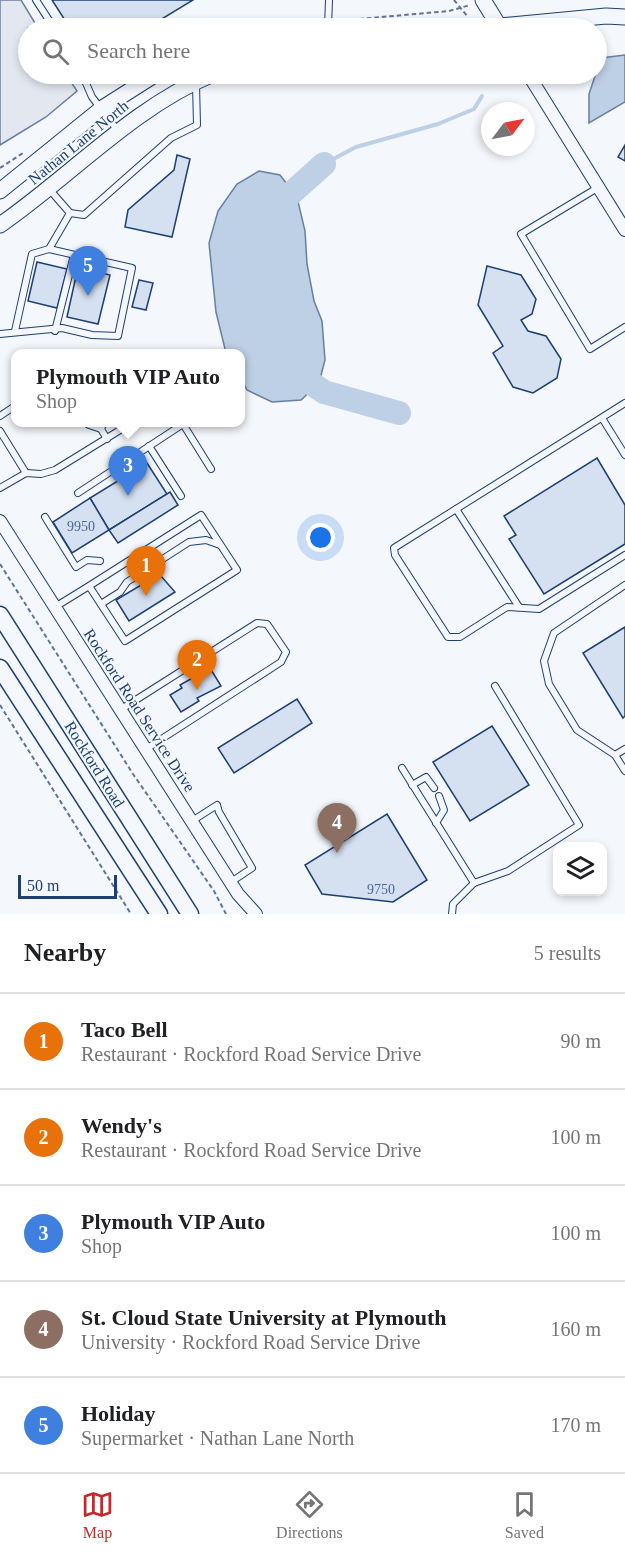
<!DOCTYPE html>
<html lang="en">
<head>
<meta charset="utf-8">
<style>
  :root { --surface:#fff; --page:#f6f6f6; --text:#202124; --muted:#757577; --line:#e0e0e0; --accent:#c62828 }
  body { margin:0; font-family:"Times New Roman",serif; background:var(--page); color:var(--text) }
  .controls { position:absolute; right:18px; bottom:18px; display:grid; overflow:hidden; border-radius:12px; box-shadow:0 3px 9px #0003 }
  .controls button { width:54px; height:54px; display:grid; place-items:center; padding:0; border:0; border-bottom:2px solid var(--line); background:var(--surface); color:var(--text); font:30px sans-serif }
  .compass { position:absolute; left:481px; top:102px; width:54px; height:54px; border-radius:50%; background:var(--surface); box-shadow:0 3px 9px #0003; rotate:58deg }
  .scale { position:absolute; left:18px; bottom:15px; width:99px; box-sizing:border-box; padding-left:6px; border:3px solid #1d3f73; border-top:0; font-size:16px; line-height:21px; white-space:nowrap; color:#1d3f73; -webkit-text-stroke:4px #f4f7fb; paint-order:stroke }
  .you { position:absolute; left:321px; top:538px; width:21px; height:21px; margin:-15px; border:4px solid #fff; border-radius:50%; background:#1a73e8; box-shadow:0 0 0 9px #1a73e833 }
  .badge { display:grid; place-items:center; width:39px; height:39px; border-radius:50%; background:var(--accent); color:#fff; font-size:20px; font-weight:700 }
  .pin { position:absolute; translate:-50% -50px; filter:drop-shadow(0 2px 3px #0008) }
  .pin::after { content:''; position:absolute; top:32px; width:21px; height:18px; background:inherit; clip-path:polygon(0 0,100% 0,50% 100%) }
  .popup { position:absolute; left:11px; top:349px; width:234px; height:78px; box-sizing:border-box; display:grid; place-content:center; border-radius:12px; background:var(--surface); filter:drop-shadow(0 2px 4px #0005); font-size:20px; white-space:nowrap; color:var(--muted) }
  .popup b { font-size:22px; color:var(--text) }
  .popup::after { content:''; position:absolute; left:50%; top:100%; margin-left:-12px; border:12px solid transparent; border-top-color:var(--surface) }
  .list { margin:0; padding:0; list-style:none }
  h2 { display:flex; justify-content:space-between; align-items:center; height:78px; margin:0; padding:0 24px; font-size:26px }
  h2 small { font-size:20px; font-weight:400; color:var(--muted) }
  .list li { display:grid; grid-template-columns:39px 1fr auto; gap:18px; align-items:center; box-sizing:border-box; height:96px; padding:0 24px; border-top:2px solid var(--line) }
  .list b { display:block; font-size:22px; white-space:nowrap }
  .list p { margin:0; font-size:20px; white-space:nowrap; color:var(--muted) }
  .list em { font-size:20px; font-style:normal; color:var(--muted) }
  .icon { flex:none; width:33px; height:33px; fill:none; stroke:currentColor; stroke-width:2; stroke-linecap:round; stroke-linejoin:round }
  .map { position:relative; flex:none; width:625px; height:914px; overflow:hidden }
  .search { position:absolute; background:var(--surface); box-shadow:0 3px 9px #0003; left:18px; right:18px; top:18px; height:66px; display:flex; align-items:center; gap:15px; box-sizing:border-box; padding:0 21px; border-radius:33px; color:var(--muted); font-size:22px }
  .sheet { height:558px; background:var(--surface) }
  nav { display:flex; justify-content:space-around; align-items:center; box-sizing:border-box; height:84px; border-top:2px solid var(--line); background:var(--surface); font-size:16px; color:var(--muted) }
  nav a { display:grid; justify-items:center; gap:3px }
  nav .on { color:var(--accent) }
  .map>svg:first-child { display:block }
  .parking { fill:#e3e8f0; stroke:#687fa3; stroke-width:1.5 }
  .water { fill:#bed0e5; stroke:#687fa3; stroke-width:1.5 }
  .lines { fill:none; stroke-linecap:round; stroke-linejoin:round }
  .stream { stroke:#bed0e5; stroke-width:4 }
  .river { stroke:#bed0e5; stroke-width:24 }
  .building { fill:#d5e0f0; stroke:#1d3f73; stroke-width:1.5 }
  .service-casing { stroke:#1d3f73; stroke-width:8 }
  .minor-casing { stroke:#1d3f73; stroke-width:14 }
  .tertiary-casing { stroke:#1d3f73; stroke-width:17 }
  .secondary-casing { stroke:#1d3f73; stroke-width:19 }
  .path { stroke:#5e769c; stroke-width:2; stroke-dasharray:4.5 3; stroke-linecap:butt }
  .service { stroke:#f4f7fb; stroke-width:6 }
  .minor { stroke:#f4f7fb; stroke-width:12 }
  .tertiary { stroke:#f4f7fb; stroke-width:15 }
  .secondary { stroke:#f4f7fb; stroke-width:16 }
  .labels { text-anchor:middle; stroke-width:4.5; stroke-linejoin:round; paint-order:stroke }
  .number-label { font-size:14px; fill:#4b6792 }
  .street-label { font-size:16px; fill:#1d3f73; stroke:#f4f7fb }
</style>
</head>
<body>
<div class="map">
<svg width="625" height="914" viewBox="0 0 625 914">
  <rect width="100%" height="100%" fill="#f4f7fb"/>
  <polygon class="parking" points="0,0 21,0 38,28 28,28 28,74 66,74 77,91 46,117 0,145"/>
  <g class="water">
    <polygon points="625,55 625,102 589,123 589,94 601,58"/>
    <polygon points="259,171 280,175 297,197 305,231 307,264 314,301 322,321 325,360 319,383 301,400 272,402 247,390 241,379 240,354 226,353 216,312 209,243 218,211 237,184"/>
  </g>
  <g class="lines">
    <polyline class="stream" points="324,164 356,147 438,124 474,109 482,96"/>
    <g class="river">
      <polyline points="268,214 324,164"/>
      <polyline points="289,368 324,392 399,413"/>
    </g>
  </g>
  <g class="building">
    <polygon points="52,0 193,0 147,28 70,28"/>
    <polygon points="625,145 625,161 618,157"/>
    <polygon points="177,155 190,159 172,237 125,227 128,210 174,170"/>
    <polygon points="37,262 67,269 57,308 28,301"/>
    <polygon points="487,266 521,275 536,299 532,314 521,320 528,331 546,336 561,359 557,378 533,393 513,387 493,353 503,346 478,305"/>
    <polygon points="78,267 110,275 98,324 67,317"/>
    <polygon points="139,280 153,283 146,310 132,307"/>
    <polygon points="597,458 625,505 625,544 544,594 509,539 516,535 504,516"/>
    <polygon points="147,463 167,494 109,530 90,498"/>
    <polygon points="170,492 178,505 118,543 109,530"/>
    <polygon points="90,498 109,530 72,553 53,522"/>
    <polygon points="156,576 158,579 161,576 175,592 129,621 116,600"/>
    <polygon points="625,627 625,716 623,718 583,653"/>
    <polygon points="210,668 221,686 197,698 199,701 181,712 170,695 182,688 180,685"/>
    <polygon points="297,699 312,723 234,773 218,748"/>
    <polygon points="492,726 529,785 470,821 433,762"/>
    <polygon points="387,814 427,880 393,902 322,894 305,865"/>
  </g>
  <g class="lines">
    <g class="service-casing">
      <g id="service">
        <polyline points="36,0 54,28"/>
        <polyline points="328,28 329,0"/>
        <polyline points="82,74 92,97 118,131"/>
        <polyline points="599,187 521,234 590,349 625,327"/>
        <polyline points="70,213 84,215 171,138 197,125 196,84"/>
        <polyline points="15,331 32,254 49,249"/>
        <polyline points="55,331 74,255"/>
        <polyline points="0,334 62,328 92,335 118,336 132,268 49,249 70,213 49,189"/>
        <polyline points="625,403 394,548 395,555 448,637 460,637 507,607 539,609 625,555"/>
        <polyline points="0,416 15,406"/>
        <polyline points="602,418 625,455"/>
        <polyline points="104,422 101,429 107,439"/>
        <polyline points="89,425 101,429"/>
        <polyline points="0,431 26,473"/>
        <polyline points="149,446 181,496"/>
        <polyline points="0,488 26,473 41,474 55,470 133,422"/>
        <polyline points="78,493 183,424 211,469"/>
        <polyline points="456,509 519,607"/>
        <polyline points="45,517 76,567 87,560 100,561"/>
        <polyline points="625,585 554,633 544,661 549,684 577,730 615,755 625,771"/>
        <polyline points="101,604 120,592 127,582 189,542 206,540 220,545"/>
        <polyline points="55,607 89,586 125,641 237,570 201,515 89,586"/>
        <polyline points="120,710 257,623 267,624 286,652 281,662 146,749"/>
        <polyline points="615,755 625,749"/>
        <polyline points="402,768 474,883 453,904 452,914"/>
        <polyline points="412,785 426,777 434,788"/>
        <polyline points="192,821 217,805 219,812 252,868 231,882"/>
        <polyline points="436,823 444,810 439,796"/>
        <polyline points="474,883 508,871 579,825 495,686"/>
      </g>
    </g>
    <g class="minor-casing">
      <g id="minor">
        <polyline points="528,74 625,230"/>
        <polyline points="0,521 238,894 256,914"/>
      </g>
    </g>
    <g class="tertiary-casing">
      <g id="tertiary">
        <polyline points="483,0 499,26"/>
        <polyline points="478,28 606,16 625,17"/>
        <polyline points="0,191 101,109 156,74"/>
        <path d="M0,225c72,-50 132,-117 213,-151"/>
      </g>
    </g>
    <g class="secondary-casing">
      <g id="secondary">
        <polyline points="0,615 190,914"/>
        <polyline points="0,668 159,914"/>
      </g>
    </g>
    <g class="path">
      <polyline points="454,0 468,17"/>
      <polyline points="337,21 449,11 470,5"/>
      <polyline points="274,28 319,23"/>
      <polyline points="225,82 264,74"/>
      <polyline points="0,168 23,153"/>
      <polyline points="0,564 133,774 214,891 226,914"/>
      <polyline points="0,705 131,914"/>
    </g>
    <use href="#service" class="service"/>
    <use href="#minor" class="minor"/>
    <use href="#tertiary" class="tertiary"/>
    <use href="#secondary" class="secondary"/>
  </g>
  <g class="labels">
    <g class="number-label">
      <text x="81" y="531">9950</text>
      <text x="381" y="894">9750</text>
    </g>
    <g class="street-label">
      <text transform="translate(78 142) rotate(-39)" y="6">Nathan Lane North</text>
      <text transform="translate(140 710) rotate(57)" y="6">Rockford Road Service Drive</text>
      <text transform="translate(95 764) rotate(58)" y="6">Rockford Road</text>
    </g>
  </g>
</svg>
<div class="controls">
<button><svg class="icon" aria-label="layers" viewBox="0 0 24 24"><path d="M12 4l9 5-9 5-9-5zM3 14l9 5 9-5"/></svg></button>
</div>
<svg class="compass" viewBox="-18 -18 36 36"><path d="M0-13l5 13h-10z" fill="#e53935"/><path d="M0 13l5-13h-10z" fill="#757577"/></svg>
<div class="scale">50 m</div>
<div class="you"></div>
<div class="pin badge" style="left:146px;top:596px;background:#e8710a">1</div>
<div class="pin badge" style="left:197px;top:690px;background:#e8710a">2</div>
<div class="pin badge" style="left:128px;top:496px;background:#3f7fe0">3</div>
<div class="popup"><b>Plymouth VIP Auto</b>Shop</div>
<div class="pin badge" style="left:337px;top:853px;background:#8d6e63">4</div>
<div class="pin badge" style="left:88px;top:296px;background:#3f7fe0">5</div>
<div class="search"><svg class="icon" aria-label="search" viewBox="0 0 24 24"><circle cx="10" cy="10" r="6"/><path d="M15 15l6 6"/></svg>Search here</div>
</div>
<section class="sheet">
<h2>Nearby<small>5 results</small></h2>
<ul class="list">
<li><span class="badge" style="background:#e8710a">1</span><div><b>Taco Bell</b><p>Restaurant · Rockford Road Service Drive</p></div><em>90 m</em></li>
<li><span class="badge" style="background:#e8710a">2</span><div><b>Wendy's</b><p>Restaurant · Rockford Road Service Drive</p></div><em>100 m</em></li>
<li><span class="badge" style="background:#3f7fe0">3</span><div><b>Plymouth VIP Auto</b><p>Shop</p></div><em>100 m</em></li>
<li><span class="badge" style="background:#8d6e63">4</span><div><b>St. Cloud State University at Plymouth</b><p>University · Rockford Road Service Drive</p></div><em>160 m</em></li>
<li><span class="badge" style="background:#3f7fe0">5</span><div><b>Holiday</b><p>Supermarket · Nathan Lane North</p></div><em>170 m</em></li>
</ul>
</section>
<nav>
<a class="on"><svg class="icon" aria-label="map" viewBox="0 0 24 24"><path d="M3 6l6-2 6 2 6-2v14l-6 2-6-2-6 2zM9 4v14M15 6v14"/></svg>Map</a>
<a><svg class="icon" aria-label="directions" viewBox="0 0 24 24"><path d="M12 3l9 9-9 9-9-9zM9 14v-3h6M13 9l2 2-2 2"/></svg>Directions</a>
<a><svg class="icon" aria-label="saved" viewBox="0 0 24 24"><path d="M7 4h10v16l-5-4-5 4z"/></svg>Saved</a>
</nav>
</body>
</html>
